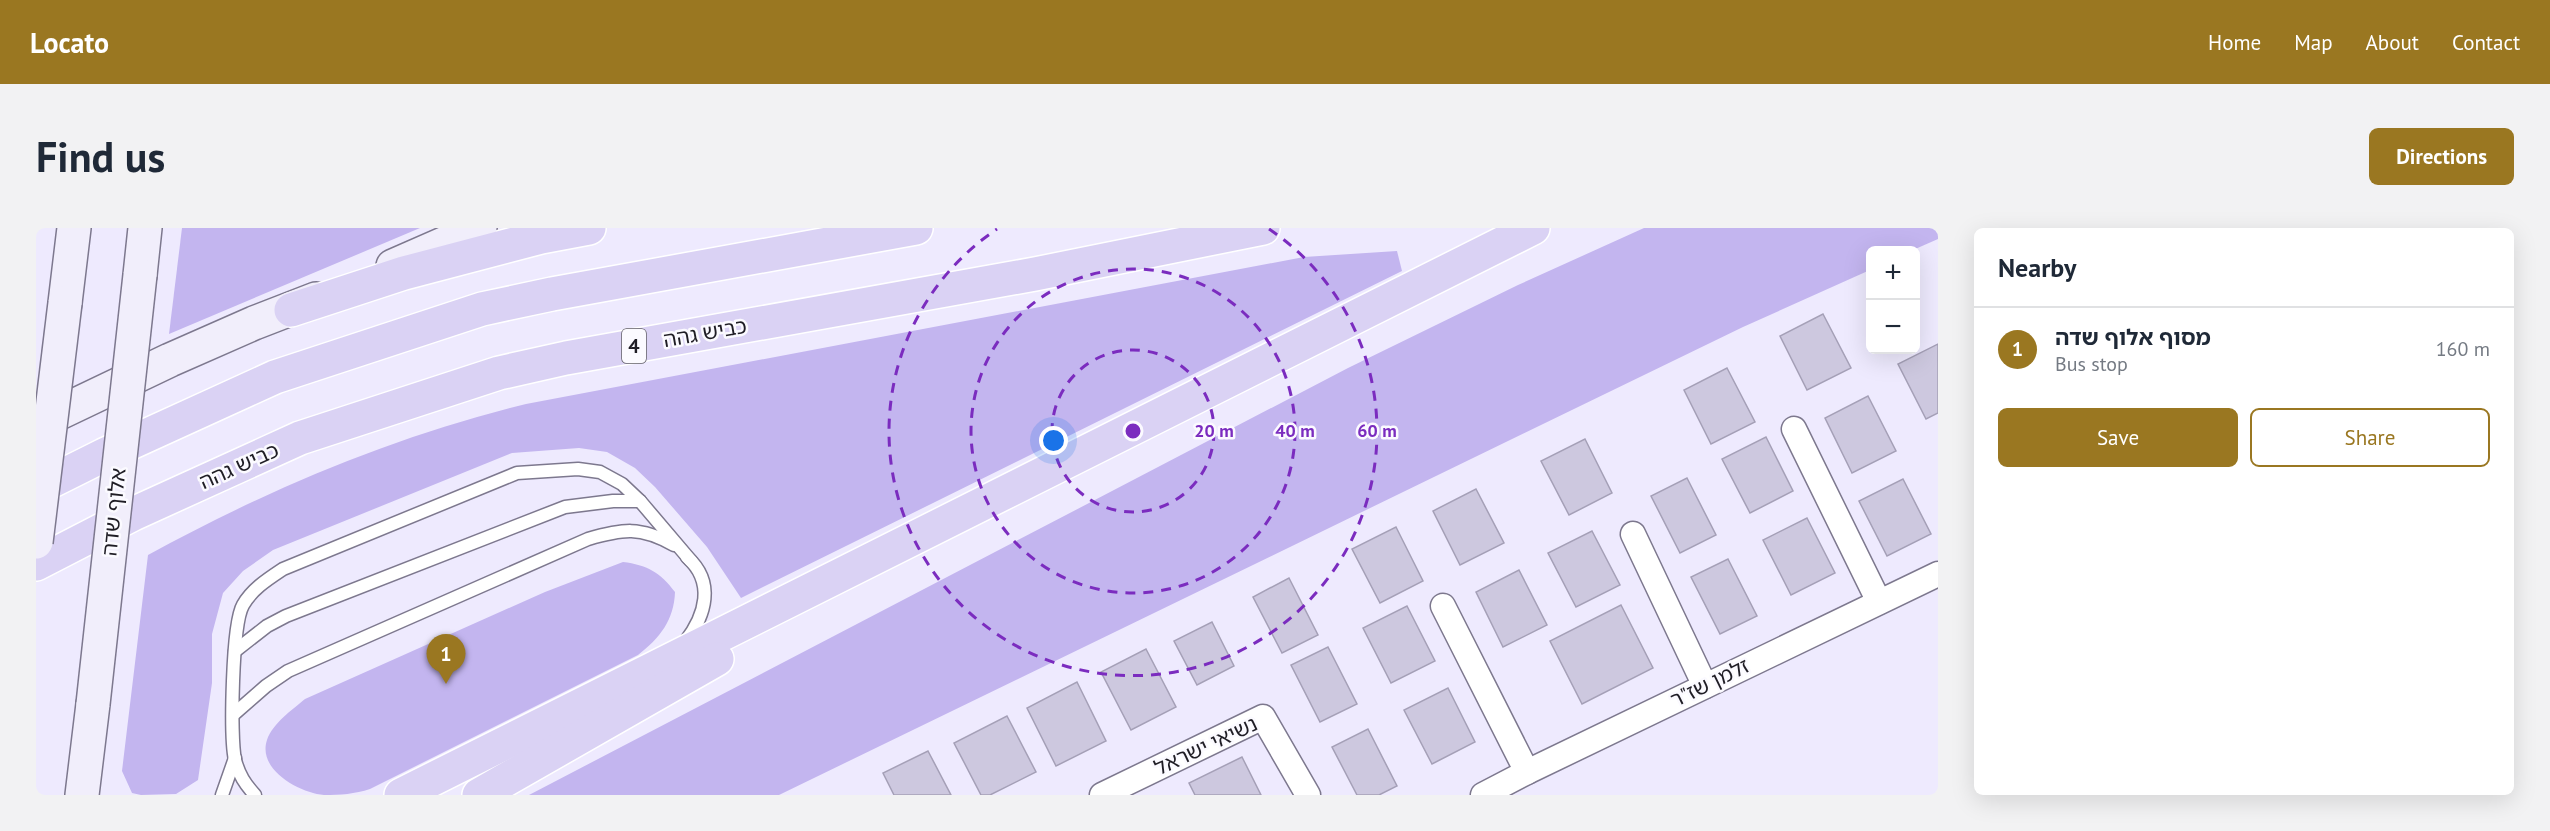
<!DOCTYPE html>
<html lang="en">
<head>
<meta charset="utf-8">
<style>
  :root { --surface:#fff; --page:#f2f2f3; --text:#1f2937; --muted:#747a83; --line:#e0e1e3; --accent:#9a7721 }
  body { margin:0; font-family:"PT Sans","Noto Sans Hebrew",sans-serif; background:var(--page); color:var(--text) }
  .controls { position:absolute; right:18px; top:18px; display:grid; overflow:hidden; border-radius:9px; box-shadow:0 6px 24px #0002 }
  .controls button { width:54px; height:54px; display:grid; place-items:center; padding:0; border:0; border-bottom:2px solid var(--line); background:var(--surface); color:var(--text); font:30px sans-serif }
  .you { position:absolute; left:1018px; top:213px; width:21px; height:21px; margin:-15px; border:4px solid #fff; border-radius:50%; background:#1a73e8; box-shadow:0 0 0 9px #1a73e833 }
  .badge { display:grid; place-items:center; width:39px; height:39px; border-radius:50%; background:var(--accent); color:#fff; font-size:20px; font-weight:700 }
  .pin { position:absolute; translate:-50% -50px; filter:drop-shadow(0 2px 3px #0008) }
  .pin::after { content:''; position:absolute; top:32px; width:21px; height:18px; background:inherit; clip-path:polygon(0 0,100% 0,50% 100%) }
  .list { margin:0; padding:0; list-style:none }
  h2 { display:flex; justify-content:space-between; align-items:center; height:78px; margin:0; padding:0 24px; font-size:26px }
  h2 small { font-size:20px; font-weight:400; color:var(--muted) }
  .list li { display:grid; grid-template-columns:39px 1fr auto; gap:18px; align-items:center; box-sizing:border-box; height:84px; padding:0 24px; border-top:2px solid var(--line) }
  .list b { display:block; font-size:22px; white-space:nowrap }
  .list p { margin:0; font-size:20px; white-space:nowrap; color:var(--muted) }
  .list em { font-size:20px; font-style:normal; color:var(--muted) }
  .actions { display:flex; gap:12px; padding:18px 24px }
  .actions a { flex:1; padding:14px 0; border:2px solid var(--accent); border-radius:9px; text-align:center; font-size:21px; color:var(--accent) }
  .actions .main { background:var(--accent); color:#fff }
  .map { position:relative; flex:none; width:1902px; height:567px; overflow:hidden; border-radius:9px }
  header { display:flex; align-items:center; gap:36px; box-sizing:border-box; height:84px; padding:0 30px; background:var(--accent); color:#fff }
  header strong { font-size:28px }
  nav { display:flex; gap:33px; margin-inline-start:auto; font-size:21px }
  .intro { display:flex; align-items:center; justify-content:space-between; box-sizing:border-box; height:144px; padding:0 36px }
  h1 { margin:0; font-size:42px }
  .button { padding:15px 27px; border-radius:9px; background:var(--accent); color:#fff; font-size:21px; font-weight:700 }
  main { display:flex; gap:36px; padding:0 36px }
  aside { flex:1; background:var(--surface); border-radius:9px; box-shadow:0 6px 24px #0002 }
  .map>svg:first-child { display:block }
  .green { fill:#c3b5ef }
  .building { fill:#cdc8df; stroke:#a5a0b7; stroke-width:1.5 }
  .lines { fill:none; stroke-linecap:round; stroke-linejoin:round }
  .service-casing { stroke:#7d788e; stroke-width:15 }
  .minor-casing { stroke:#7d788e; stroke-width:27 }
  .secondary-casing { stroke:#7d788e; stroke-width:36 }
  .trunk-casing { stroke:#fff; stroke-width:36 }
  .service { stroke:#fff; stroke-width:12 }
  .minor { stroke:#fff; stroke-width:24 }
  .secondary { stroke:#f1eefb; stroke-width:33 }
  .trunk { stroke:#dad2f4; stroke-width:33 }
  .secondary-bridge-casing { stroke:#7d788e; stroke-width:36; stroke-linecap:butt }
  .secondary-bridge { stroke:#f1eefb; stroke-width:33 }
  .ring { fill:none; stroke:#7b2cbf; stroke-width:3; stroke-dasharray:10 8 }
  .labels { text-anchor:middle; stroke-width:5; stroke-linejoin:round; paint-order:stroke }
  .shield { fill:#fbfaff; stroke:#615f66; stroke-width:1.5 }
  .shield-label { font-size:20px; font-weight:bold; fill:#1f1d25 }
  .street-label { font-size:21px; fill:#1f1d25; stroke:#fbfaff }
  .centre { fill:#7b2cbf; stroke:#fbfaff; stroke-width:3 }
  .ring-label { font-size:18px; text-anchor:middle; font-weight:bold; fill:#7b2cbf; stroke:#fbfaff; stroke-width:5; stroke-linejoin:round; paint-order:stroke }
</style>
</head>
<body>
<header>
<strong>Locato</strong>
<nav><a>Home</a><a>Map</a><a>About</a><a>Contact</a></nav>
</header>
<div class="intro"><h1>Find us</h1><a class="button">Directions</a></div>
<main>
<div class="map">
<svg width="1902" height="567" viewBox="0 0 1902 567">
  <rect width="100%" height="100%" fill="#eeeafe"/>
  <g class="green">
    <polygon points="146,0 384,0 133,106"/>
    <polygon points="1608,0 1902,0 1902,11 1877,22 1834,22 1834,42 1707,99 743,567 493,567 1312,140 1482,57"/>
    <path d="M1361,23l5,20 -661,327 -34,-51 -52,-60 -20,-19 -28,-16 -28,-4 -67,5 -239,97 -30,21 -20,22 -11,41v49l-14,97 -22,14 -35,1 -9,-2 -10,-22 26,-216c119,-65 246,-119 378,-151l778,-147z"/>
    <path d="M587,334c24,3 37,10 52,30 -1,28 -15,46 -37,63l-268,134c-15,5 -30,6 -46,6 -24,-2 -67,-25 -57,-55 6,-17 25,-30 38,-41l240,-107z"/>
  </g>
  <g class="building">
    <polygon points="1787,86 1815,140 1771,162 1744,108"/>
    <polygon points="1902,116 1902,185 1890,191 1862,136"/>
    <polygon points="1691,140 1719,194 1675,216 1648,162"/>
    <polygon points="1832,168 1860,223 1816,245 1789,190"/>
    <polygon points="1730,209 1757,263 1714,285 1686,231"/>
    <polygon points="1549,211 1576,265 1533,287 1505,233"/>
    <polygon points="1651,250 1680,307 1644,325 1615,268"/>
    <polygon points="1867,251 1895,306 1851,328 1823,273"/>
    <polygon points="1440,261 1468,315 1424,337 1397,283"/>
    <polygon points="1771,290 1799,345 1755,367 1727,312"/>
    <polygon points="1360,299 1387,353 1344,375 1316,321"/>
    <polygon points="1556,303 1584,357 1540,379 1512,325"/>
    <polygon points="1692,331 1721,388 1684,406 1655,349"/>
    <polygon points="1483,342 1511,397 1467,419 1440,364"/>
    <polygon points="1253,350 1282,407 1246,425 1217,369"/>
    <polygon points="1585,377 1617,440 1546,476 1514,413"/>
    <polygon points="1371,378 1399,433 1355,455 1327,400"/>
    <polygon points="1176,394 1198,438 1161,457 1138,413"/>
    <polygon points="1292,419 1321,476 1284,494 1255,437"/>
    <polygon points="1110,421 1140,479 1095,502 1065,444"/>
    <polygon points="1041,454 1070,513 1020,538 991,480"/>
    <polygon points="1412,460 1439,514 1396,536 1368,482"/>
    <polygon points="971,488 1000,544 954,567 945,567 918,515"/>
    <polygon points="1332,501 1361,558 1343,567 1321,567 1296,519"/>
    <polygon points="892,523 915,567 858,567 847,545"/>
    <polygon points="1206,529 1225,567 1159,567 1153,555"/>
  </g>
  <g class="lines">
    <g class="service-casing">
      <g id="service">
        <path d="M649,414c21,-27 30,-60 2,-85"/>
        <polyline points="199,423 231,398 250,388 529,279 577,273 604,273"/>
        <path d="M198,486l32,-28 22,-15 300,-132c35,-10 52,-13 86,6"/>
        <polyline points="186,567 199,530"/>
        <path d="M219,567c-10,-11 -16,-20 -20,-35 -5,-23 -3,-136 8,-155 9,-16 25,-26 40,-36l234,-96 61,-4 22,3 22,12 18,17 51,60"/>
      </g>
    </g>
    <g class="minor-casing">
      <g id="minor">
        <polyline points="1758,201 1843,374"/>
        <polyline points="1597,306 1669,458"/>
        <polyline points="1407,378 1491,544"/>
        <polyline points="1066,567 1227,489 1272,567"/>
        <polyline points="1447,567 1491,544 1902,346"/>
      </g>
    </g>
    <g class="secondary-casing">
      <g id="secondary">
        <polyline points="357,38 444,0"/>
        <polyline points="104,47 109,0"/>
        <polyline points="29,75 38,0"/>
        <polyline points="0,196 134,132 218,95 280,71"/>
        <polyline points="46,567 57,476"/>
      </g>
    </g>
    <g class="trunk-casing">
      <g id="trunk">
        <polyline points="255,82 368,45 505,9 553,0"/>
        <polyline points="0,261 68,227 239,149 446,81 516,66 880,0"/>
        <polyline points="0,336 97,286 264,210 463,145 530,130 999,46 1227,0"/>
        <polyline points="365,567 1497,0"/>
        <polyline points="443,567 681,431"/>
      </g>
    </g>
    <use href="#service" class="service"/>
    <use href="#minor" class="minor"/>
    <use href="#secondary" class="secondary"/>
    <use href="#trunk" class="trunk"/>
    <g class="secondary-bridge-casing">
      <g id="secondary-bridge">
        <polyline points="0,314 29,75"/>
        <polyline points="57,476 104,47"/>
      </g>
    </g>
    <use href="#secondary-bridge" class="secondary-bridge"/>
  </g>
  <g class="ring">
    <circle cx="1097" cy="203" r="81"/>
    <circle cx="1097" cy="203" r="162"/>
    <path d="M1233 1A244 244 0 1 1 961 1"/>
  </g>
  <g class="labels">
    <rect class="shield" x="586" y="101" width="24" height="34" rx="4.5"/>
    <g class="shield-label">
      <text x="598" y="125">4</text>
    </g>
    <g class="street-label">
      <text transform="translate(669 105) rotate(-10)" y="7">כביש גהה</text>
      <text transform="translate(203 238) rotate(-24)" y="7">כביש גהה</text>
      <text transform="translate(78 284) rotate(-84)" y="7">אלוף שדה</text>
      <text transform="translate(1674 455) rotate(-26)" y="7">זלמן שז"ר</text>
      <text transform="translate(1170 518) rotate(-25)" y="7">נשיאי ישראל</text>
    </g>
  </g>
  <circle cx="1097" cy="203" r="9" class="centre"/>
  <g class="ring-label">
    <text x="1178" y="209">20 m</text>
    <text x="1259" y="209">40 m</text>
    <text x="1341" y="209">60 m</text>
  </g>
</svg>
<div class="controls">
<button>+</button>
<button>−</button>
</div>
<div class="you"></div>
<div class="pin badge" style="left:410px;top:456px">1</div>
</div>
<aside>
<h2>Nearby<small></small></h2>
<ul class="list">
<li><span class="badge">1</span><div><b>מסוף אלוף שדה</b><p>Bus stop</p></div><em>160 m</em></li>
</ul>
<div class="actions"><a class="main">Save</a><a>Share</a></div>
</aside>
</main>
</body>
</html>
